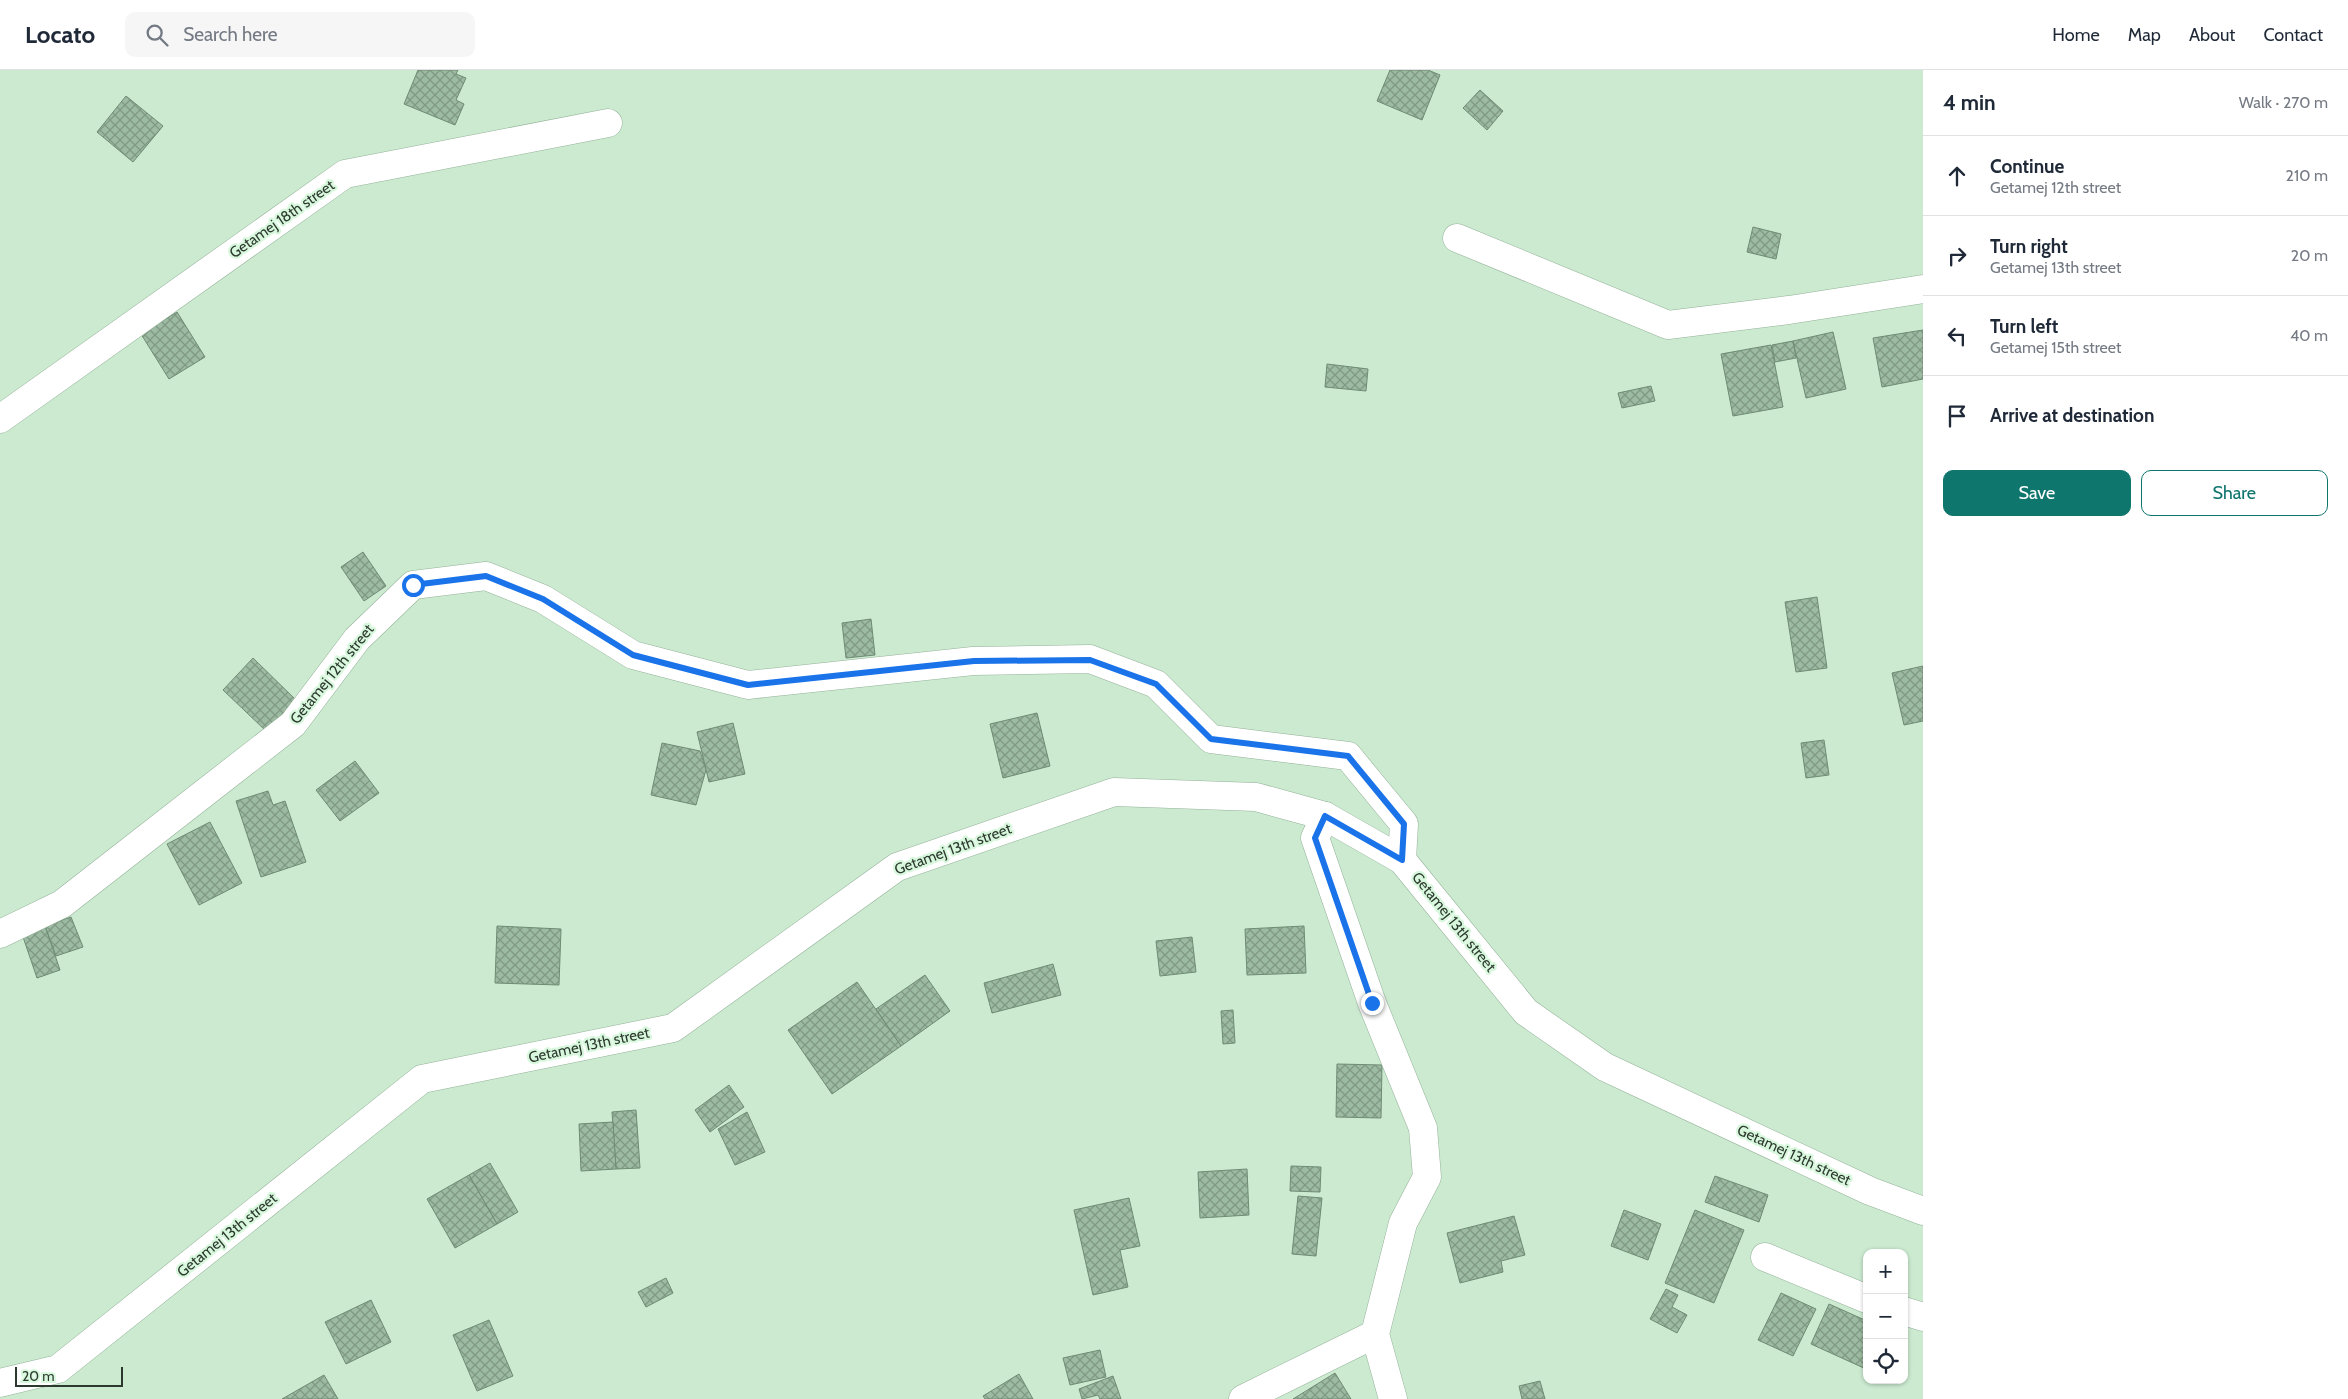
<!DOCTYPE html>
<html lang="en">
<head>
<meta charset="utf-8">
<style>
  :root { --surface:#fff; --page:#f6f6f7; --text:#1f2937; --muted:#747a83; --line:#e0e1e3; --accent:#0f766e }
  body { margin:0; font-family:Cabin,sans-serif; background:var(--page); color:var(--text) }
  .controls { position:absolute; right:15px; bottom:15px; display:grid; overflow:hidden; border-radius:10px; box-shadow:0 1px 4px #0004 }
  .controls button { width:45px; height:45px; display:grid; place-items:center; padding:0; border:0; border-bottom:1px solid var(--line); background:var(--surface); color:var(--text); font:25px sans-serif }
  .scale { position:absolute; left:15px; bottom:12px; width:108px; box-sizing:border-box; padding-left:5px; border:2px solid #2d392f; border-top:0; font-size:14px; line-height:18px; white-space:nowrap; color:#2d392f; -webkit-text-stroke:4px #d8f8dd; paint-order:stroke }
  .stop { position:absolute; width:15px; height:15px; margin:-11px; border:4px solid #1a73e8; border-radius:50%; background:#fff }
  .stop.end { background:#1a73e8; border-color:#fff; box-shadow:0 1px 5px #0008 }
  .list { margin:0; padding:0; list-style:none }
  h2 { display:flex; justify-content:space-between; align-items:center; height:65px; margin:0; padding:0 20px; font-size:21px }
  h2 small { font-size:16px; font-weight:400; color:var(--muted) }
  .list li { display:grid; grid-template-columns:32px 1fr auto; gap:15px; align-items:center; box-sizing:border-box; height:80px; padding:0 20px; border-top:1px solid var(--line) }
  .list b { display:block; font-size:19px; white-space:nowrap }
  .list p { margin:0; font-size:16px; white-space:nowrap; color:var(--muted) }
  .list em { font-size:16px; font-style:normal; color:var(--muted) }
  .actions { display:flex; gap:10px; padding:15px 20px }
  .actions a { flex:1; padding:11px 0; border:1px solid var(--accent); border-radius:10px; text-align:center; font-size:18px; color:var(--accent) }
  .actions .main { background:var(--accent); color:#fff }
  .icon { flex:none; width:28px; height:28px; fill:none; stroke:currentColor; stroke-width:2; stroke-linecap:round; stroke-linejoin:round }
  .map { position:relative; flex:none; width:1923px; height:1329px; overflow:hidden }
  header { display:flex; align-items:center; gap:30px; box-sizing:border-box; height:70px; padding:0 25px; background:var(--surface); border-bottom:1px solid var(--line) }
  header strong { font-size:24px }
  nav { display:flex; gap:28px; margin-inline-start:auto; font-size:18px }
  .search { width:350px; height:45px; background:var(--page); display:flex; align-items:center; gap:12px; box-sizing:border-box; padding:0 18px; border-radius:10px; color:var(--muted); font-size:19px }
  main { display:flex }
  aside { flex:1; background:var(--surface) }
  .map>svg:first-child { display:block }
  .building { fill:url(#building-cross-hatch); stroke:#6e8b73 }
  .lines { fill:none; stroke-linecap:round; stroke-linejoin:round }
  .minor-casing { stroke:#94b299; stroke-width:29 }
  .minor { stroke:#fff; stroke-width:28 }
  .route { stroke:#1a73e8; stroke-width:6 }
  .labels { text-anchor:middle; stroke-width:4.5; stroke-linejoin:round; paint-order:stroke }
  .street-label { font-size:15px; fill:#2d392f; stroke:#d8f8dd }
</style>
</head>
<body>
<header>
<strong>Locato</strong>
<div class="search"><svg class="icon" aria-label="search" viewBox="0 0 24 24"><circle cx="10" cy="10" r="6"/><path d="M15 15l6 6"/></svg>Search here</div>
<nav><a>Home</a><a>Map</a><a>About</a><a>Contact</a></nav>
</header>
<main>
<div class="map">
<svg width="1923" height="1329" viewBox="0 0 1923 1329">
  <defs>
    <pattern id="building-cross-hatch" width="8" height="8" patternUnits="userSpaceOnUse" patternTransform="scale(1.25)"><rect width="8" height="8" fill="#9dbba2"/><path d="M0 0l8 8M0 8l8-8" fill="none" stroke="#809984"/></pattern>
  </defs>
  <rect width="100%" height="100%" fill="#cbead0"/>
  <g class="building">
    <polygon points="418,0 458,0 456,4 466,8 456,30 464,34 455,55 404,34"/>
    <polygon points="1390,0 1428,0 1440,5 1422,50 1377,31"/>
    <polygon points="1480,20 1503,41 1487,60 1463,38"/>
    <polygon points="126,26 163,56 133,92 97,62"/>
    <polygon points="1753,157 1781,164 1776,189 1747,182"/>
    <polygon points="177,242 205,287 169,309 141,264"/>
    <polygon points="1923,260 1923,309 1882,317 1873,268"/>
    <polygon points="1833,262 1846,319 1806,328 1793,271"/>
    <polygon points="1793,271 1796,288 1775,292 1772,275"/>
    <polygon points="1771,275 1783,337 1733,346 1721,284"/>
    <polygon points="1327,294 1368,299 1366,321 1325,317"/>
    <polygon points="1651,316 1655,331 1622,338 1618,323"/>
    <polygon points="363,482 386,516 364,531 341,497"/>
    <polygon points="1817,527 1827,598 1796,602 1785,532"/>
    <polygon points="871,549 875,585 846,588 842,553"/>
    <polygon points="253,588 296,630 266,661 223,620"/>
    <polygon points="1923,596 1923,651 1904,655 1892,603"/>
    <polygon points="1037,643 1050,696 1003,708 990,654"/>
    <polygon points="733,653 745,704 709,712 697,662"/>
    <polygon points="1824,670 1829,705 1806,708 1801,673"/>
    <polygon points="662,673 700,681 706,700 696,735 651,725"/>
    <polygon points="355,691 379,723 340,751 316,720"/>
    <polygon points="268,721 273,735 285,731 306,792 261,807 236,731"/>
    <polygon points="210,752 242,813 199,835 167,774"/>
    <polygon points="71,847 83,877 56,886 45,856"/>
    <polygon points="45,856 60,900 37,908 22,864"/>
    <polygon points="497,856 561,859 559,915 495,913"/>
    <polygon points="1304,856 1306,903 1247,905 1245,859"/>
    <polygon points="1192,867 1196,902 1160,906 1156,871"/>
    <polygon points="1053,894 1061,925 992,943 984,913"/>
    <polygon points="925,905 950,941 901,976 876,939"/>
    <polygon points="857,912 901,976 832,1024 788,960"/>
    <polygon points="1233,940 1235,973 1223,974 1221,941"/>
    <polygon points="1337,994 1382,995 1381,1048 1336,1047"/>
    <polygon points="729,1015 744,1037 710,1062 695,1040"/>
    <polygon points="636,1040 640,1098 616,1099 612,1042"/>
    <polygon points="747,1042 765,1082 735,1095 718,1059"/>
    <polygon points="613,1052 616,1099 581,1101 579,1054"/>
    <polygon points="490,1093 518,1142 497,1154 469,1105"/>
    <polygon points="1291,1096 1321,1097 1320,1122 1290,1121"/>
    <polygon points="1247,1099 1249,1145 1200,1148 1198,1102"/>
    <polygon points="469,1105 497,1154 455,1178 427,1129"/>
    <polygon points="1715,1106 1768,1125 1759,1152 1705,1132"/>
    <polygon points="1298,1126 1322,1128 1316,1186 1292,1184"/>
    <polygon points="1129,1128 1140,1176 1120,1180 1128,1217 1093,1225 1074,1140"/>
    <polygon points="1624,1140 1661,1154 1648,1190 1611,1176"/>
    <polygon points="1695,1140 1744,1160 1714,1233 1665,1213"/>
    <polygon points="1514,1146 1525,1185 1501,1191 1503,1202 1460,1213 1447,1163"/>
    <polygon points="666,1208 673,1223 646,1237 638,1222"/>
    <polygon points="1666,1219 1678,1225 1672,1237 1687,1245 1677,1263 1650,1249"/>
    <polygon points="1781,1223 1816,1239 1793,1286 1758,1270"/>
    <polygon points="371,1230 391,1272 346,1294 325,1252"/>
    <polygon points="1829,1234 1867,1251 1866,1299 1811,1274"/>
    <polygon points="489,1250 513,1306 477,1321 453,1265"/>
    <polygon points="1100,1280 1106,1307 1070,1315 1063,1288"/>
    <polygon points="1335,1303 1351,1329 1293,1329"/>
    <polygon points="1019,1304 1033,1329 985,1329 983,1326"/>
    <polygon points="324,1305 338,1329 282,1329"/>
    <polygon points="1113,1306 1121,1329 1100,1329 1098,1325 1082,1329 1079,1319"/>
    <polygon points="1540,1311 1545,1329 1522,1329 1519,1316"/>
  </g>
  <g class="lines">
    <g class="minor-casing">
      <g id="minor">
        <polyline points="1457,168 1668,255 1789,240 1923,219"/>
        <polyline points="0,349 345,104 608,53"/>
        <polyline points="1325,746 1315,768 1372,933 1423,1058 1427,1107 1403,1153 1375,1264 1393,1329"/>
        <polyline points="0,864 62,834 293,654 357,569 413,515 486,506 543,529 633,585 748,615 973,591 1090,589 1156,614 1211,669 1348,686 1404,754 1402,790"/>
        <polyline points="1765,1187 1867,1229"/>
        <polyline points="1904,1241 1923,1247"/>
        <polyline points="0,1313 58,1299 422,1009 673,958 897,797 1114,722 1256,727 1325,746 1402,790 1526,942 1605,997 1870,1121 1923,1141"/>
        <polyline points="1243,1329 1375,1264"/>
      </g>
    </g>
    <use href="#minor" class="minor"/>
  </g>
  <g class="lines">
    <polyline class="route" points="413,515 486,506 543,529 633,585 748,615 974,591 1090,590 1156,614 1211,669 1348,686 1404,754 1402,790 1325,746 1315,768 1372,933"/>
  </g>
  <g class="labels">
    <g class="street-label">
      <text transform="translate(282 149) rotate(-35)" y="5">Getamej 18th street</text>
      <text transform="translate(332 604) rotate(-51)" y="5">Getamej 12th street</text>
      <text transform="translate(953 779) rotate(-20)" y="5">Getamej 13th street</text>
      <text transform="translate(1454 852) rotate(51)" y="5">Getamej 13th street</text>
      <text transform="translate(589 975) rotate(-12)" y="5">Getamej 13th street</text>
      <text transform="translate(1794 1085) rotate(25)" y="5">Getamej 13th street</text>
      <text transform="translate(227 1165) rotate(-39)" y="5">Getamej 13th street</text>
    </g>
  </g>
</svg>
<div class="controls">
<button>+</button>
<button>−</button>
<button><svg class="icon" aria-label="locate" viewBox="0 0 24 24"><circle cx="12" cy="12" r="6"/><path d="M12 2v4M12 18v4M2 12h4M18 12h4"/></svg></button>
</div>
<div class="scale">20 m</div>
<div class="stop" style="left:413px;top:515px"></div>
<div class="stop end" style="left:1372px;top:933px"></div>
</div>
<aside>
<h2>4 min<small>Walk · 270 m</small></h2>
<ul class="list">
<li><svg class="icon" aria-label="ahead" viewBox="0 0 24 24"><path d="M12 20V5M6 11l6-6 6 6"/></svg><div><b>Continue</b><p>Getamej 12th street</p></div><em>210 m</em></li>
<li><svg class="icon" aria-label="right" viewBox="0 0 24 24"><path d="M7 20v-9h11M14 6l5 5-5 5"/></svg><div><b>Turn right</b><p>Getamej 13th street</p></div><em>20 m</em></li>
<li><svg class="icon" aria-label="left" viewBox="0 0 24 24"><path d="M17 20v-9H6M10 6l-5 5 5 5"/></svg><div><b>Turn left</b><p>Getamej 15th street</p></div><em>40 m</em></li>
<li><svg class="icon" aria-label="arrive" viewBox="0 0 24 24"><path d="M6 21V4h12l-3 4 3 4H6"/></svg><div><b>Arrive at destination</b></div></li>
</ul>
<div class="actions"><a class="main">Save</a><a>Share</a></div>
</aside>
</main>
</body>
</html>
